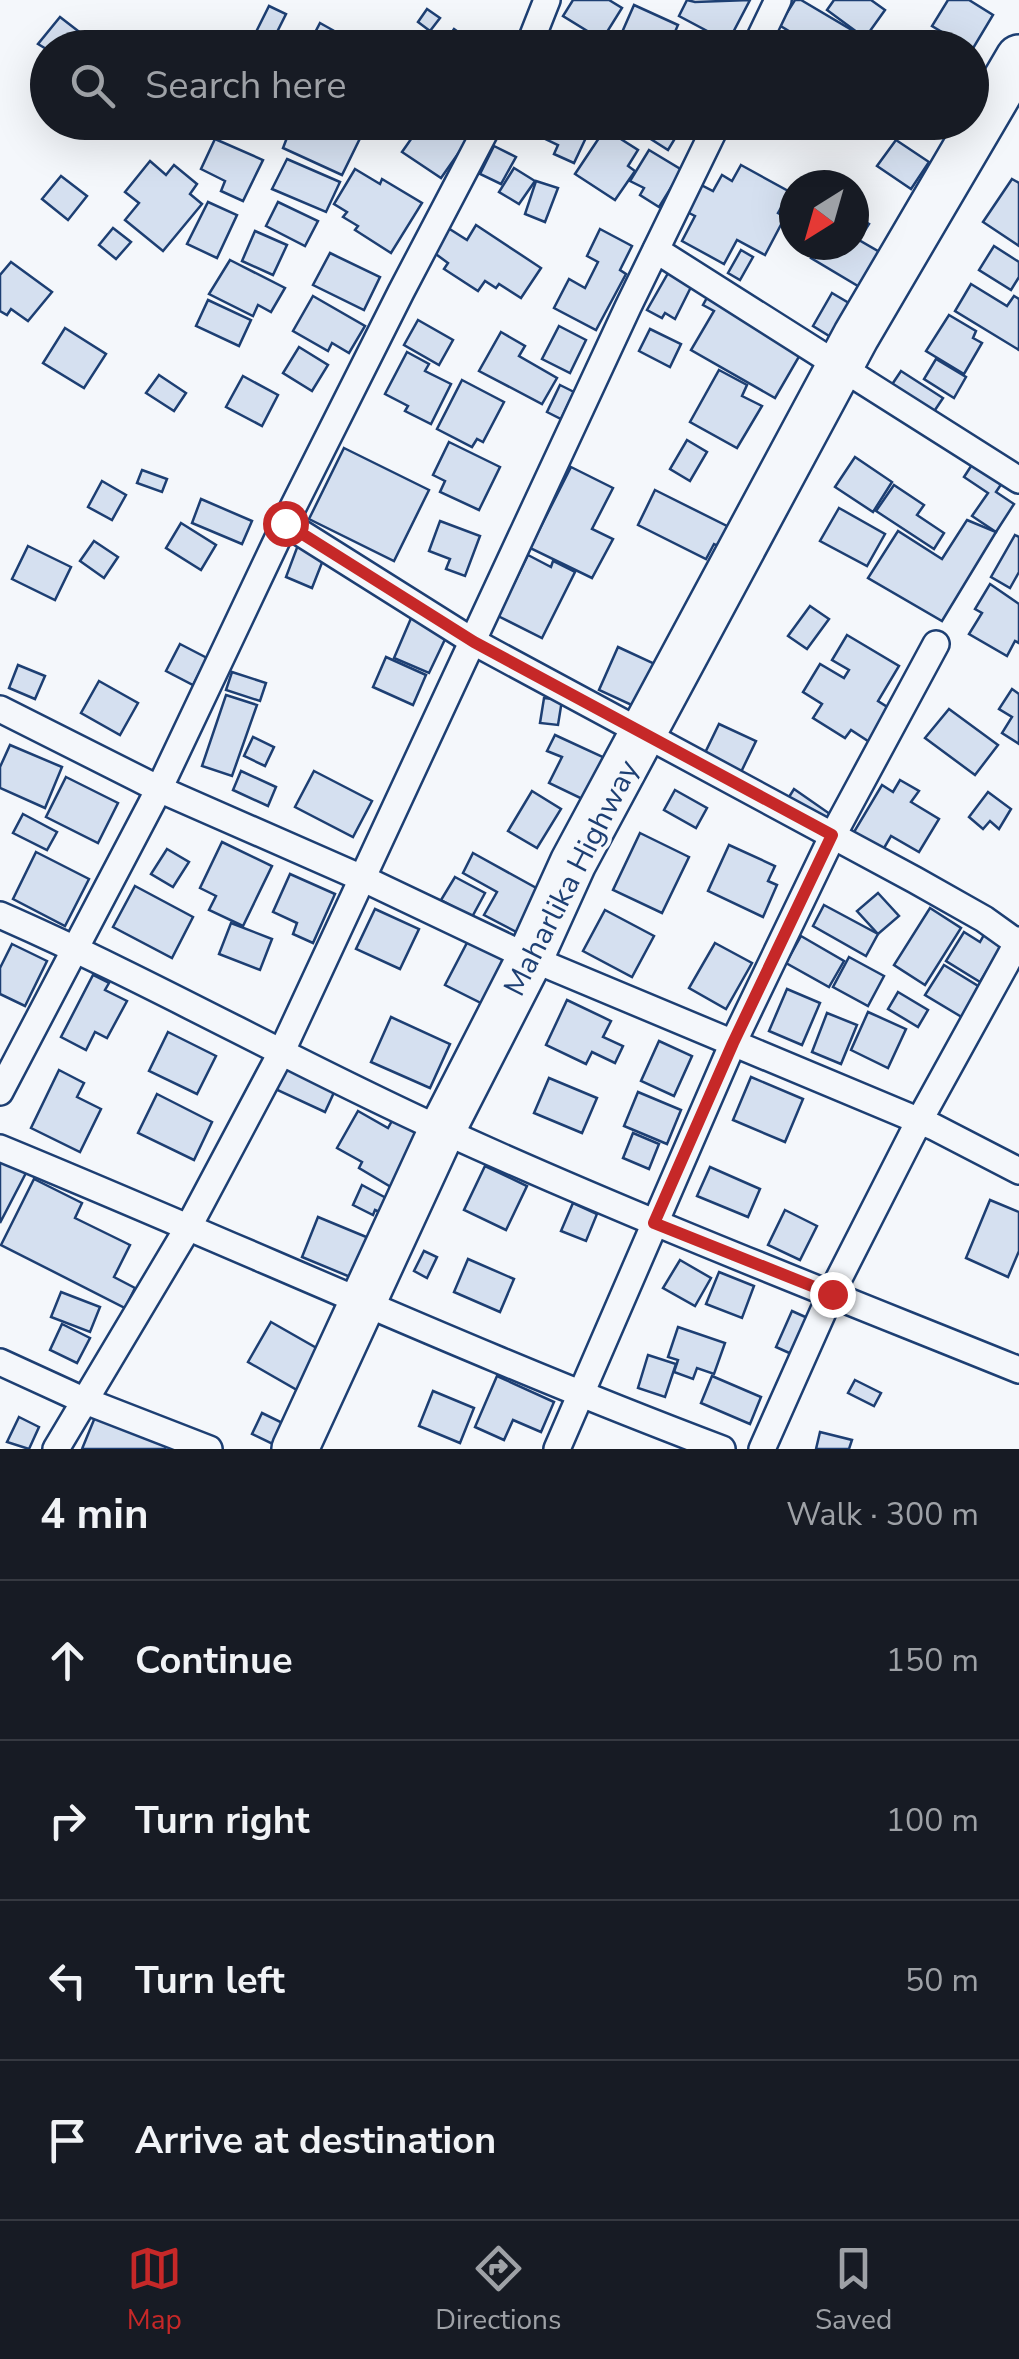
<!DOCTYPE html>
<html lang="en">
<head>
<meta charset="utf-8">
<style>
  :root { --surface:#171b24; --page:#242831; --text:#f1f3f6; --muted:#9ea1a6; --line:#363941; --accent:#c62828 }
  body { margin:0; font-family:"Nunito Sans",sans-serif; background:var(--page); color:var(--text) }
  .compass { position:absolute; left:779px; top:170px; width:90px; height:90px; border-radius:50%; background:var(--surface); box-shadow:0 10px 40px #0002; rotate:217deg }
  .stop { position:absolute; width:30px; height:30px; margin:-22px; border:8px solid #c62828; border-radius:50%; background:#fff }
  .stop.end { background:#c62828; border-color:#fff; box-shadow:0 2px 10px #0008 }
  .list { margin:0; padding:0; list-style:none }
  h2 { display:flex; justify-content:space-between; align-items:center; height:130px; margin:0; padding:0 40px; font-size:42px }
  h2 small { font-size:32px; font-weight:400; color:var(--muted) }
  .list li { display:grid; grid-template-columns:65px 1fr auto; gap:30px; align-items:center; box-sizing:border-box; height:160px; padding:0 40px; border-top:2px solid var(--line) }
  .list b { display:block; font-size:38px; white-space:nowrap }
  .list em { font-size:32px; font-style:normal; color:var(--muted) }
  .icon { flex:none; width:55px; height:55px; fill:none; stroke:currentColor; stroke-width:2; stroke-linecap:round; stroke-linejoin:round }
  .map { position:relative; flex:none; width:1019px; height:1449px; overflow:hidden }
  .search { position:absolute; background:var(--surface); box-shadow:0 10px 40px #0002; left:30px; right:30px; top:30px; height:110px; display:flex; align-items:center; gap:25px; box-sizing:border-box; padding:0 35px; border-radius:55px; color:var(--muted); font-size:38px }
  .sheet { height:770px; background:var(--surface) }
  nav { display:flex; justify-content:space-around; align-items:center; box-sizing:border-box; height:140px; border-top:2px solid var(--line); background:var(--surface); font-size:28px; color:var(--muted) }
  nav a { display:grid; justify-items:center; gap:5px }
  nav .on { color:var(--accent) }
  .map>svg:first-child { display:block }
  .building { fill:#d5e0f0; stroke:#1d3f73; stroke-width:2.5 }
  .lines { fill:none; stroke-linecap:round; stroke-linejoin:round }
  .street-casing { stroke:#1d3f73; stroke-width:30 }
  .highway-casing { stroke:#1d3f73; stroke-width:50 }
  .street { stroke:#f4f7fb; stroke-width:25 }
  .highway { stroke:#f4f7fb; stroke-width:45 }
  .route { stroke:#c62828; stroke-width:12 }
  .labels { text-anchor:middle; stroke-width:8; stroke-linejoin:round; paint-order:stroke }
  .street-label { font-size:30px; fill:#1d3f73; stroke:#f4f7fb }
</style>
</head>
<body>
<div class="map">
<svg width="1019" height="1449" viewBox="0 0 1019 1449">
  <rect width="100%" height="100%" fill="#f4f7fb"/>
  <g class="building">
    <polygon points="573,0 609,0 622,8 602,40 563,16"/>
    <polygon points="687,0 695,2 750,0 728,42 679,16"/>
    <polygon points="795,0 801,0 877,45 875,48 817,48 779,25"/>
    <polygon points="834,0 871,0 885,10 865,38 827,10"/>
    <polygon points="948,0 969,0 993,15 972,50 932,26"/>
    <polygon points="634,5 678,25 668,48 616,46"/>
    <polygon points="269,6 286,14 271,44 254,36"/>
    <polygon points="427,9 440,18 430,31 418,22"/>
    <polygon points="60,17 82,34 72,48 48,48 48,50 38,44"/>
    <polygon points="320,23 361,46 360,48 307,48"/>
    <polygon points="454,29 475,44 473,48 441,48"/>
    <polygon points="284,122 326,123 368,122 342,175 283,148 288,135 280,131"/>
    <polygon points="423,122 461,122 474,131 441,178 402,152"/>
    <polygon points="550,122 582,122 591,127 574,163 554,154 558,145 543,138"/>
    <polygon points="635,122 685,122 668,150 632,127"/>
    <polygon points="605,129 638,150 628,166 635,171 615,200 575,174"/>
    <polygon points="215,139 263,160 243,201 221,191 225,181 201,169"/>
    <polygon points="896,140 929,162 911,189 877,166"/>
    <polygon points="494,146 516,157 501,184 480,174"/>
    <polygon points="649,150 682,170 659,207 640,195 644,188 630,181"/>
    <polygon points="287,159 340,182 326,212 272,189"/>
    <polygon points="150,161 166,175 174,165 197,184 190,194 202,204 163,251 125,220 139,203 125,192"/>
    <polygon points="741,165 790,192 778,213 785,217 765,255 737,240 724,264 682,241 695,216 687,212 701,185 713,191 722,175 732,181"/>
    <polygon points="514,168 535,181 519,204 499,192"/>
    <polygon points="355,169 380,184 382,179 422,203 391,253 355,230 358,226 343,217 347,212 334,204"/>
    <polygon points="61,176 87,196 68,220 42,199"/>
    <polygon points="1012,179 1019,183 1019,246 983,222"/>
    <polygon points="536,181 558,188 545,222 525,214"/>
    <polygon points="208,202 237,215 217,258 187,244"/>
    <polygon points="278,202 318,221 305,246 266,226"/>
    <polygon points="854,215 869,224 859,240 883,254 863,289 811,258 818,247 814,245 854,245"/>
    <polygon points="476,225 541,268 521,298 499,284 496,288 485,281 478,291 444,269 448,263 433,252 448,228 467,240"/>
    <polygon points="113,228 131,242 116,259 99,245"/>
    <polygon points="600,229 632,246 620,270 626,274 596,330 554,308 569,279 585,288 598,262 587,256"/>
    <polygon points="255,231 287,245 273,275 242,261"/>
    <polygon points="994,246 1019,262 1019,277 1011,290 979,270"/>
    <polygon points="741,250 753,257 740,280 728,273"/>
    <polygon points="330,253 380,277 364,310 313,285"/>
    <polygon points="230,260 285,288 271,312 258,305 253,316 209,294"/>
    <polygon points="11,262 52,292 28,321 11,309 7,315 0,311 0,275"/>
    <polygon points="671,268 694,281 675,319 665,313 662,318 647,310"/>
    <polygon points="971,284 1007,306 1014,296 1019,299 1019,350 955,311"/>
    <polygon points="832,293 859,309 839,342 813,326"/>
    <polygon points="709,294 804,348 775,398 691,350 714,311 703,305"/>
    <polygon points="313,296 365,326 349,353 332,343 328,351 293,331"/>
    <polygon points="208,300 251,320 239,346 196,326"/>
    <polygon points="949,315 976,331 973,338 982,343 964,374 926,351"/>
    <polygon points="418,320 453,340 439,365 404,345"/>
    <polygon points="559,326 586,340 570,373 542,359"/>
    <polygon points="65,328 106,354 84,388 43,363"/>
    <polygon points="650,329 681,344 670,367 639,351"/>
    <polygon points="501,332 525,346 519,356 557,378 542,404 479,371"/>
    <polygon points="299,347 328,365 312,391 283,373"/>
    <polygon points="407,352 429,364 425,371 451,384 431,424 405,411 408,406 385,394"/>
    <polygon points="936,359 966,377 954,398 924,379"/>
    <polygon points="719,370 747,385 742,396 762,406 737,448 690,422"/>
    <polygon points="901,371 943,398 929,419 887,392"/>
    <polygon points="159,375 186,393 174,411 146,393"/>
    <polygon points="243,376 278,395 262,426 226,407"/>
    <polygon points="462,380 504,402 483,442 477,439 472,447 437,429"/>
    <polygon points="560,385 574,392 561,419 547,412"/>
    <polygon points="687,440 707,452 690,481 670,469"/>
    <polygon points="449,442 500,467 479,510 440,492 445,481 433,475"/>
    <polygon points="344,448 429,490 394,561 309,519"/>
    <polygon points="855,457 892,482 873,512 835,487"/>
    <polygon points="975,460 1004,480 996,492 1014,504 996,532 972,516 988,493 964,477"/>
    <polygon points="571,467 613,488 592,529 613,539 592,578 530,548"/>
    <polygon points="142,470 167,479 162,492 137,483"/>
    <polygon points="102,481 126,495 112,520 88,507"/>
    <polygon points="894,485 924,505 917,515 944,533 934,549 876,511"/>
    <polygon points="655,490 735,530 725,549 714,544 706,559 638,525"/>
    <polygon points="201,499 252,521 242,544 192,523"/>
    <polygon points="839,508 885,534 867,566 820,541"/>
    <polygon points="967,520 996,532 942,621 868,578 898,531 942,559"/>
    <polygon points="440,521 480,536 465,576 446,569 450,559 429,551"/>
    <polygon points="181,523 216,545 201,570 166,548"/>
    <polygon points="1015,535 1019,537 1019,572 1010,588 991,577"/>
    <polygon points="94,541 118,557 104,578 80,561"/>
    <polygon points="298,545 325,555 312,588 286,577"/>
    <polygon points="28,546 71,567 55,600 12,579"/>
    <polygon points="528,555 551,567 553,561 575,572 542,638 498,616"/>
    <polygon points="990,584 1019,604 1019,643 1015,641 1007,656 969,634 982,613 975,609"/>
    <polygon points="810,606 829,619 807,649 788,636"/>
    <polygon points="412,616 448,633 429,673 394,658"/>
    <polygon points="847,635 899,666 878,701 892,710 871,743 851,730 845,738 813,718 822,704 803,692 820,664 844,678 849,670 832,660"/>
    <polygon points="180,644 207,658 193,685 166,671"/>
    <polygon points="618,647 655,664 636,707 599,690"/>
    <polygon points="386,657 426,675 413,705 373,687"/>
    <polygon points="18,665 45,676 35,699 9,688"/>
    <polygon points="232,672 266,683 260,701 226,690"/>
    <polygon points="99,681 138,703 120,735 81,713"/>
    <polygon points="1012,689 1019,694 1019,744 1002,733 1012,717 999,709"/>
    <polygon points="226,695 257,705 232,776 202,766"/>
    <polygon points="544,698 562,700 558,725 540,723"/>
    <polygon points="949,709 998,745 975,775 925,738"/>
    <polygon points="719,724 756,741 741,772 704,755"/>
    <polygon points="555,735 618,764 597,806 549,783 562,757 547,751"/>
    <polygon points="253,737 274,747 265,766 244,756"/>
    <polygon points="10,745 62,767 45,808 0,788 0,767"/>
    <polygon points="241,771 276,787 268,806 233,790"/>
    <polygon points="314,771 372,801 353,837 295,807"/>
    <polygon points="66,777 118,803 98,843 46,817"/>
    <polygon points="900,780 919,791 911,802 939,819 919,852 891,836 880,855 851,837 882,785 893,792"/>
    <polygon points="794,789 830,814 825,822 789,797"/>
    <polygon points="675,790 707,808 696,828 664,810"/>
    <polygon points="532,791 561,809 537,848 508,831"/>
    <polygon points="988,792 1011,809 999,829 990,821 983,829 969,817"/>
    <polygon points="23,814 57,832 47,850 13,833"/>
    <polygon points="640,833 689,857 662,913 613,890"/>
    <polygon points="222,842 272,866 243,926 209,910 216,896 200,888"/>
    <polygon points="729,845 775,866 768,881 777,885 763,917 708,891"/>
    <polygon points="167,849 189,862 173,887 151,874"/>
    <polygon points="36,852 89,879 65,926 13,899"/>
    <polygon points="473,853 549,895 526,937 484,915 497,892 463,873"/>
    <polygon points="290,874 335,894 313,943 293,934 297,923 273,912"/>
    <polygon points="455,877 485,893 472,917 441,900"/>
    <polygon points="135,886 193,917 172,958 113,927"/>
    <polygon points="878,893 899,916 878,934 857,911"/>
    <polygon points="824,905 878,934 866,956 813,926"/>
    <polygon points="930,908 961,928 925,985 894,965"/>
    <polygon points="375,909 419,929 400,969 356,949"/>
    <polygon points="605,910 654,936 632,977 583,951"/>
    <polygon points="231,923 272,939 260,970 219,954"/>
    <polygon points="964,932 980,942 985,933 1003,944 980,982 946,961"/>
    <polygon points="801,936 844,961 829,987 786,963"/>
    <polygon points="469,939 517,964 493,1009 445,985"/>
    <polygon points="715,943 752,963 726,1009 689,988"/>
    <polygon points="12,944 47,961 25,1006 0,994 0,968"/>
    <polygon points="849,957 884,976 868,1006 833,987"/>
    <polygon points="944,965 983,989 965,1019 925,995"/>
    <polygon points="93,975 109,983 105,990 127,1001 107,1038 95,1032 86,1050 61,1037"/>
    <polygon points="787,989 820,1003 802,1045 769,1031"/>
    <polygon points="898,992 928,1010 918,1027 888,1009"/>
    <polygon points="567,1000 611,1021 603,1037 623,1046 615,1063 592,1052 586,1064 546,1045"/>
    <polygon points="868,1012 906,1029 888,1068 851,1050"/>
    <polygon points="827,1013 857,1025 841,1064 812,1052"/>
    <polygon points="391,1017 450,1044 430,1088 371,1062"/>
    <polygon points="168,1032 216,1056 197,1094 149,1071"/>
    <polygon points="659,1041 692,1056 674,1096 641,1081"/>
    <polygon points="285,1063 336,1088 325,1112 273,1088"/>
    <polygon points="59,1070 84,1083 77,1097 101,1109 80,1152 31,1128"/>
    <polygon points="751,1077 803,1099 785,1142 733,1120"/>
    <polygon points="549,1078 597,1098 582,1133 534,1113"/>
    <polygon points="638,1092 681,1110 667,1144 624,1126"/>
    <polygon points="157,1094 212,1122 194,1160 138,1133"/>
    <polygon points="358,1111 388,1128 393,1119 420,1135 391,1187 359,1168 362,1162 337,1148"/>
    <polygon points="633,1133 659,1144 649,1169 623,1158"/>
    <polygon points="0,1154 28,1169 0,1223"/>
    <polygon points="485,1166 527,1186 506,1230 464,1210"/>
    <polygon points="710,1167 760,1189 748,1217 697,1196"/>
    <polygon points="34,1179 82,1203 75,1218 130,1245 114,1277 135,1288 125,1308 1,1245"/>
    <polygon points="362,1185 388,1199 382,1213 375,1210 373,1215 353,1205"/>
    <polygon points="990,1200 1019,1212 1019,1251 1008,1277 966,1258"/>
    <polygon points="573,1203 597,1214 586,1241 561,1231"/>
    <polygon points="785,1210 817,1226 800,1260 768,1245"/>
    <polygon points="318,1217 376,1241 360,1281 302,1257"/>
    <polygon points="424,1251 437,1257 427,1278 414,1271"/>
    <polygon points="468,1259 514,1279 500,1312 454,1292"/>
    <polygon points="680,1260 711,1278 695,1306 663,1288"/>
    <polygon points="719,1272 754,1286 742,1318 706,1304"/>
    <polygon points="61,1292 100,1307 90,1332 51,1317"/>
    <polygon points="792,1311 812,1320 796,1356 776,1347"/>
    <polygon points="271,1322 320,1350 297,1390 248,1362"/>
    <polygon points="62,1324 90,1338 77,1363 50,1350"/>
    <polygon points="678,1327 725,1343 714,1374 697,1368 693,1379 674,1372 678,1360 668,1357"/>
    <polygon points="648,1355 676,1364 665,1397 638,1388"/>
    <polygon points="497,1376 554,1402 541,1432 513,1420 504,1440 475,1427"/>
    <polygon points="712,1376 761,1397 750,1424 701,1403"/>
    <polygon points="855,1380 881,1393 874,1406 848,1393"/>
    <polygon points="433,1391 474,1408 460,1443 419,1426"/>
    <polygon points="98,1410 169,1439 165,1449 82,1449"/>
    <polygon points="262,1413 293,1428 283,1449 252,1434"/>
    <polygon points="19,1417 39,1427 29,1449 7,1442"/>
    <polygon points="820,1432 852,1440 849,1449 816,1449"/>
  </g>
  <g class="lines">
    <g class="street-casing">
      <g id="street">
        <polyline points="528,48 547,0"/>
        <polyline points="755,48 778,0"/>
        <polyline points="656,250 1019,480"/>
        <polyline points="285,523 474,642 915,880 984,919 1019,944"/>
        <polyline points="0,709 159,789 364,879 530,958 934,1127 1019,1171"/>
        <path d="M0,915c151,66 294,148 444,216 189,86 382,161 575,239"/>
        <polyline points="0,1092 159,789 285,523 401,292 490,122"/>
        <path d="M0,1148c241,99 478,209 722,301"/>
        <polyline points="0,1362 83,1400 209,1449"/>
        <polyline points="56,1449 189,1226 281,1053 628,307 718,122"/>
        <polyline points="557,1449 733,1043 833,835 936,644"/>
        <polyline points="762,1449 831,1294 918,1123 1019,940"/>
      </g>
    </g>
    <g class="highway-casing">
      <polyline id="highway" points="295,1449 442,1130 530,958 573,863 856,336 1019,58"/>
    </g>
    <use href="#street" class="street"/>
    <use href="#highway" class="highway"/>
  </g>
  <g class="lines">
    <polyline class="route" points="285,523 474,642 832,835 733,1043 654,1223 832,1294"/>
  </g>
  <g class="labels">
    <g class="street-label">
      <text transform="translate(571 878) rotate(-63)" y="10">Maharlika Highway</text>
    </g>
  </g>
</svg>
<svg class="compass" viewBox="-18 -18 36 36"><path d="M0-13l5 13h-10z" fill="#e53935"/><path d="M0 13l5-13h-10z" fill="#9ea1a6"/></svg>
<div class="stop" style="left:285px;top:523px"></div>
<div class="stop end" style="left:832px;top:1294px"></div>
<div class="search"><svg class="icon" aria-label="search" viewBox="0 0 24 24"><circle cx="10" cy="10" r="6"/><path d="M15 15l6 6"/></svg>Search here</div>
</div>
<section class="sheet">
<h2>4 min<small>Walk · 300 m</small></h2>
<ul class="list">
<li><svg class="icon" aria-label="ahead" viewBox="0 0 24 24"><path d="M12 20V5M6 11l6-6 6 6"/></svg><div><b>Continue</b></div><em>150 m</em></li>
<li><svg class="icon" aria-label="right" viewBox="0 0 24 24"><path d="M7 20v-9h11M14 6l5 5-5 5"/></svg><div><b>Turn right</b></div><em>100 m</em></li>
<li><svg class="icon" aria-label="left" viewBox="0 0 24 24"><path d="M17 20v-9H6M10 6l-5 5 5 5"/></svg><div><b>Turn left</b></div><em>50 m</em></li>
<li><svg class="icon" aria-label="arrive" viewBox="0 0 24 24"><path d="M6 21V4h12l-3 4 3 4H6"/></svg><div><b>Arrive at destination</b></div></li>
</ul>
</section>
<nav>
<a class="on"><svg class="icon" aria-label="map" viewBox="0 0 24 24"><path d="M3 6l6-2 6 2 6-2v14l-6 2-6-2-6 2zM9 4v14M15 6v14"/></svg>Map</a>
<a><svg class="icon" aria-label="directions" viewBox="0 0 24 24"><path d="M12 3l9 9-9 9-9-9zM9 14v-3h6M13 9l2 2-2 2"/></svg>Directions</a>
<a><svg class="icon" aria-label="saved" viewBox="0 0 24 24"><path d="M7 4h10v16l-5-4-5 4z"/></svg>Saved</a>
</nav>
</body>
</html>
